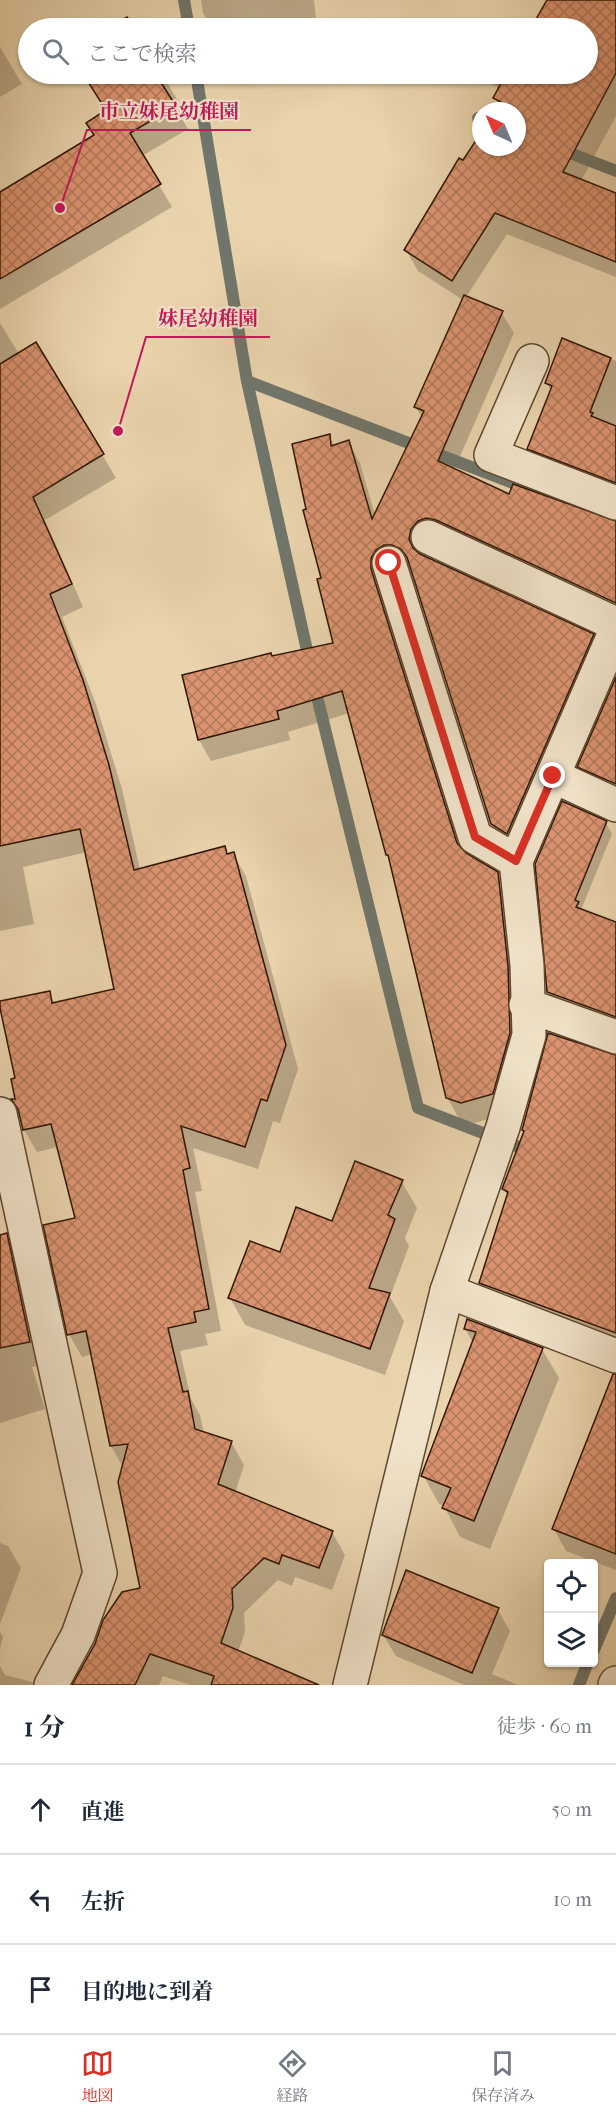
<!DOCTYPE html>
<html lang="ja">
<head>
<meta charset="utf-8">
<style>
  :root { --surface:#fff; --page:#f2f2f3; --text:#1f2937; --muted:#747a83; --line:#e0e1e3; --accent:#d93025 }
  body { margin:0; font-family:"IM FELL French Canon","Noto Serif JP",serif; background:var(--page); color:var(--text) }
  .controls { position:absolute; right:18px; bottom:18px; display:grid; overflow:hidden; border-radius:6px; box-shadow:0 2px 4px #0004 }
  .controls button { width:54px; height:54px; display:grid; place-items:center; padding:0; border:0; border-bottom:2px solid var(--line); background:var(--surface); color:var(--text); font:30px sans-serif }
  .compass { position:absolute; left:472px; top:102px; width:54px; height:54px; border-radius:50%; background:var(--surface); box-shadow:0 2px 4px #0004; rotate:316deg }
  .stop { position:absolute; width:18px; height:18px; margin:-14px; border:4px solid #d93025; border-radius:50%; background:#fff }
  .stop.end { background:#d93025; border-color:#fff; box-shadow:0 2px 6px #0008 }
  .list { margin:0; padding:0; list-style:none }
  h2 { display:flex; justify-content:space-between; align-items:center; height:78px; margin:0; padding:0 24px; font-size:26px }
  h2 small { font-size:20px; font-weight:400; color:var(--muted) }
  .list li { display:grid; grid-template-columns:39px 1fr auto; gap:18px; align-items:center; box-sizing:border-box; height:90px; padding:0 24px; border-top:2px solid var(--line) }
  .list b { display:block; font-size:22px; white-space:nowrap }
  .list em { font-size:20px; font-style:normal; color:var(--muted) }
  .icon { flex:none; width:33px; height:33px; fill:none; stroke:currentColor; stroke-width:2; stroke-linecap:round; stroke-linejoin:round }
  .map { position:relative; flex:none; width:616px; height:1685px; overflow:hidden }
  .search { position:absolute; background:var(--surface); box-shadow:0 2px 4px #0004; left:18px; right:18px; top:18px; height:66px; display:flex; align-items:center; gap:15px; box-sizing:border-box; padding:0 21px; border-radius:33px; color:var(--muted); font-size:22px }
  .sheet { height:348px; background:var(--surface) }
  nav { display:flex; justify-content:space-around; align-items:center; box-sizing:border-box; height:84px; border-top:2px solid var(--line); background:var(--surface); font-size:16px; color:var(--muted) }
  nav a { display:grid; justify-items:center; gap:3px }
  nav .on { color:var(--accent) }
  .map>svg:first-child { display:block }
  .shadow { fill:#0003 }
  .lines { fill:none; stroke-linecap:round; stroke-linejoin:round }
  .stream { stroke:#70766c; stroke-width:12 }
  .building { fill:url(#building-cross-hatch); stroke:#301602; stroke-width:1.5 }
  .minor-casing { stroke:#5e462d; stroke-width:36 }
  .minor { stroke:#f1e3ca; stroke-width:33 }
  .route { stroke:#d93025; stroke-width:8 }
  .leader { fill:none; stroke:#c2185b; stroke-width:2 }
  .callout-dot { fill:#c2185b; stroke:#f1e3ca; stroke-width:2 }
  .callout-label { font-size:20px; text-anchor:middle; font-weight:bold; fill:#c2185b; stroke:#f1e3ca; stroke-width:4.5; stroke-linejoin:round; paint-order:stroke }
</style>
</head>
<body>
<div class="map">
<svg width="616" height="1685" viewBox="0 0 616 1685">
  <defs>
    <pattern id="building-cross-hatch" width="8" height="8" patternUnits="userSpaceOnUse" patternTransform="scale(1.5)"><rect width="8" height="8" fill="#db9471"/><path d="M0 0l8 8M0 8l8-8" fill="none" stroke="#b2785b"/></pattern>
  </defs>
  <rect width="100%" height="100%" fill="#ead4ad"/>
  <filter id="stains"><feTurbulence type="fractalNoise" baseFrequency=".00333" numOctaves="4"/><feColorMatrix values="0 0 0 0 .2 0 0 0 0 .09 0 0 0 0 .02 0 0 0 .5 -.17"/></filter>
  <radialGradient id="worn" r=".72"><stop offset=".6" stop-color="#630" stop-opacity="0"/><stop offset="1" stop-color="#630" stop-opacity=".3"/></radialGradient>
  <g class="shadow">
    <polygon points="201,0 314,0 317,28 212,28 203,13"/>
    <polygon points="547,0 616,0 616,116 581,181 616,195 616,277 507,234 466,297 501,312 514,333 454,470 510,496 616,523 616,618 422,551 421,556 593,635 605,656 505,845 492,824 412,568 406,565 382,591 465,855 497,873 510,895 521,1055 504,1115 474,1123 459,1119 447,1097 392,863 387,855 349,713 288,732 290,740 211,761 199,740 184,676 335,644 308,510 329,436 335,446 348,442 360,463 375,515 422,418 416,407 463,300 418,271 406,250 481,136 481,147 517,147 517,111 497,111 500,107 495,98 500,89 475,74 588,74 588,28 532,28"/>
    <polygon points="129,17 136,28 111,28"/>
    <polygon points="472,21 485,28 468,28"/>
    <polygon points="0,47 22,84 0,97"/>
    <polygon points="84,74 162,74 178,101 173,104 188,129 142,156 172,207 0,309 0,193 95,136 107,111"/>
    <polygon points="0,323 19,354 36,344 116,478 45,520 83,607 62,617 96,704 122,789 140,870 224,848 228,855 233,854 246,876 298,1069 280,1123 273,1121 258,1169 193,1148 202,1191 195,1192 221,1331 205,1334 208,1345 180,1351 191,1399 200,1415 204,1434 231,1442 244,1465 235,1493 332,1532 345,1555 332,1590 295,1577 292,1586 278,1580 244,1613 245,1632 238,1652 293,1685 190,1685 163,1676 159,1685 74,1685 142,1589 123,1467 111,1446 92,1354 82,1357 69,1334 77,1219 58,1147 37,1152 24,1130 17,1079 49,992 55,1004 116,990 87,852 23,867 34,924 0,931"/>
    <polygon points="563,340 616,361 616,498 541,469 529,449 551,391 547,383"/>
    <polygon points="616,681 616,799 591,787 579,766"/>
    <polygon points="563,803 606,823 612,834 581,910 616,955 616,1025 555,1004 548,992"/>
    <polygon points="616,1105 616,1342 488,1296 480,1283 508,1197 504,1189 525,1133 523,1130"/>
    <polygon points="402,1182 417,1208 405,1238 409,1246 390,1297 404,1321 385,1375 245,1325 230,1298 281,1254"/>
    <polygon points="0,1233 10,1250 29,1304 42,1365 32,1367 45,1409 0,1423"/>
    <polygon points="465,1329 542,1349 559,1378 490,1549 460,1537 444,1506 439,1504 423,1475 473,1343"/>
    <polygon points="616,1392 616,1570 566,1551 554,1529"/>
    <polygon points="0,1543 8,1546 21,1568 0,1624"/>
    <polygon points="498,1610 510,1631 492,1674 518,1685 464,1685 396,1656 383,1635"/>
    <polygon points="0,1632 3,1637 0,1648"/>
    <polygon points="0,1666 5,1675 32,1682 34,1685 0,1685"/>
  </g>
  <g class="lines">
    <g class="stream">
      <polyline points="184,0 189,28"/>
      <polyline points="196,74 247,381 310,664"/>
      <polyline points="478,118 481,119"/>
      <polyline points="557,148 616,171"/>
      <polyline points="247,381 573,506"/>
      <polyline points="314,684 418,1108 532,1152"/>
      <polyline points="594,1650 616,1598"/>
      <polyline points="579,1685 588,1662"/>
    </g>
  </g>
  <g class="building">
    <polygon points="547,0 616,0 616,73 563,172 616,193 616,262 495,213 452,281 404,250 459,158 463,160 481,133 481,147 517,147 517,111 496,111 501,102 493,98 506,74 588,74 588,28 531,28"/>
    <polygon points="127,17 134,28 108,28"/>
    <polygon points="83,74 163,74 166,78 160,81 176,106 130,133 161,184 0,279 0,192 94,135 86,123 106,110"/>
    <polygon points="464,295 503,311 438,461 509,494 513,484 616,521 616,603 436,520 426,518 418,521 411,529 409,539 413,548 420,554 594,634 507,834 491,824 407,557 401,549 392,545 384,545 376,550 371,558 371,569 457,843 466,853 498,872 508,966 510,1033 493,1094 461,1103 446,1098 388,855 386,855 342,691 277,711 279,719 198,740 182,675 271,653 272,656 333,643 317,579 321,578 303,510 306,509 292,444 330,434 331,446 349,440 372,519 424,411 414,407"/>
    <polygon points="562,338 611,358 590,412 593,413 591,416 616,426 616,483 527,449 552,386 545,383"/>
    <polygon points="36,342 104,454 33,497 72,584 50,594 83,680 109,765 134,870 225,846 227,854 234,852 286,1045 267,1101 261,1099 245,1147 181,1126 190,1168 183,1170 209,1309 194,1312 196,1322 168,1328 183,1392 188,1391 195,1429 232,1441 218,1484 333,1531 319,1568 282,1555 279,1564 264,1558 232,1589 233,1608 221,1643 319,1685 211,1685 214,1676 150,1654 135,1685 72,1685 95,1644 103,1620 122,1592 140,1588 118,1482 128,1444 110,1446 86,1331 67,1335 43,1225 75,1218 51,1124 23,1130 18,1109 11,1099 15,1099 11,1079 15,1078 0,1008 0,1001 50,991 52,1003 114,989 80,829 0,846 0,364"/>
    <polygon points="616,677 616,784 577,767"/>
    <polygon points="562,801 607,821 575,900 579,902 576,907 616,922 616,1017 547,992 535,864"/>
    <polygon points="548,1033 616,1055 616,1333 479,1283 508,1192 502,1189 524,1131 522,1130"/>
    <polygon points="355,1161 403,1180 388,1215 395,1219 369,1288 390,1293 370,1349 228,1298 250,1241 280,1252 296,1207 332,1221"/>
    <polygon points="7,1233 30,1342 0,1348 0,1235"/>
    <polygon points="467,1319 543,1348 474,1521 442,1508 451,1488 421,1476 476,1332 464,1329"/>
    <polygon points="613,1374 616,1374 616,1554 552,1529"/>
    <polygon points="406,1570 499,1608 472,1673 382,1635"/>
  </g>
  <g class="lines">
    <g class="minor-casing">
      <g id="minor">
        <polyline points="532,361 491,455 616,503"/>
        <polyline points="428,537 616,624"/>
        <polyline points="389,563 475,837 516,861"/>
        <polyline points="553,776 616,805"/>
        <polyline points="526,1005 616,1037"/>
        <polyline points="0,1114 100,1573 78,1635 51,1685"/>
        <polyline points="447,1291 503,1127 529,1035 527,965 516,861 616,630"/>
        <polyline points="350,1685 447,1291 616,1356"/>
        <polyline points="615,1685 616,1683"/>
      </g>
    </g>
    <use href="#minor" class="minor"/>
  </g>
  <g class="lines">
    <polyline class="route" points="389,563 475,837 516,861 553,776"/>
  </g>
  <path class="leader" d="M60 208L87 130H251M118 431L146 337H270"/>
  <g class="callout-dot">
    <circle cx="60" cy="208" r="6"/>
    <circle cx="118" cy="431" r="6"/>
  </g>
  <g class="callout-label">
    <text x="169" y="118">市立妹尾幼稚園</text>
    <text x="208" y="325">妹尾幼稚園</text>
  </g>
  <rect width="100%" height="100%" filter="url(#stains)"/>
  <rect width="100%" height="100%" fill="url(#worn)"/>
</svg>
<div class="controls">
<button><svg class="icon" aria-label="locate" viewBox="0 0 24 24"><circle cx="12" cy="12" r="6"/><path d="M12 2v4M12 18v4M2 12h4M18 12h4"/></svg></button>
<button><svg class="icon" aria-label="layers" viewBox="0 0 24 24"><path d="M12 4l9 5-9 5-9-5zM3 14l9 5 9-5"/></svg></button>
</div>
<svg class="compass" viewBox="-18 -18 36 36"><path d="M0-13l5 13h-10z" fill="#e53935"/><path d="M0 13l5-13h-10z" fill="#747a83"/></svg>
<div class="stop" style="left:389px;top:563px"></div>
<div class="stop end" style="left:553px;top:776px"></div>
<div class="search"><svg class="icon" aria-label="search" viewBox="0 0 24 24"><circle cx="10" cy="10" r="6"/><path d="M15 15l6 6"/></svg>ここで検索</div>
</div>
<section class="sheet">
<h2>1 分<small>徒歩 · 60 m</small></h2>
<ul class="list">
<li><svg class="icon" aria-label="ahead" viewBox="0 0 24 24"><path d="M12 20V5M6 11l6-6 6 6"/></svg><div><b>直進</b></div><em>50 m</em></li>
<li><svg class="icon" aria-label="left" viewBox="0 0 24 24"><path d="M17 20v-9H6M10 6l-5 5 5 5"/></svg><div><b>左折</b></div><em>10 m</em></li>
<li><svg class="icon" aria-label="arrive" viewBox="0 0 24 24"><path d="M6 21V4h12l-3 4 3 4H6"/></svg><div><b>目的地に到着</b></div></li>
</ul>
</section>
<nav>
<a class="on"><svg class="icon" aria-label="map" viewBox="0 0 24 24"><path d="M3 6l6-2 6 2 6-2v14l-6 2-6-2-6 2zM9 4v14M15 6v14"/></svg>地図</a>
<a><svg class="icon" aria-label="directions" viewBox="0 0 24 24"><path d="M12 3l9 9-9 9-9-9zM9 14v-3h6M13 9l2 2-2 2"/></svg>経路</a>
<a><svg class="icon" aria-label="saved" viewBox="0 0 24 24"><path d="M7 4h10v16l-5-4-5 4z"/></svg>保存済み</a>
</nav>
</body>
</html>
